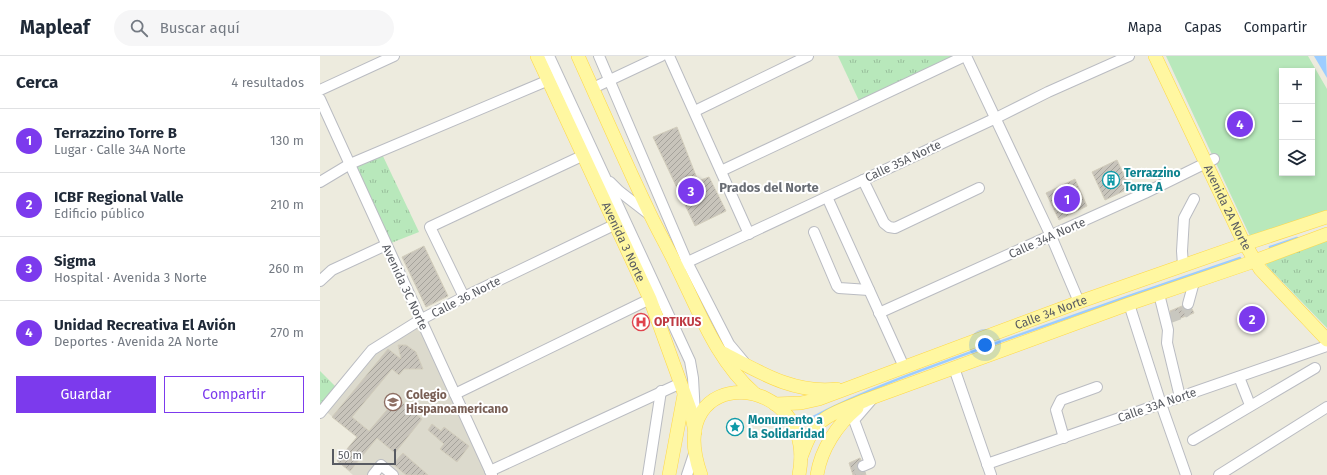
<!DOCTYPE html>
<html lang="es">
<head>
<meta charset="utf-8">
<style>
  :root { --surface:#fff; --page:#f6f6f7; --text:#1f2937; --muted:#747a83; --line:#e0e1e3; --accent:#7c3aed }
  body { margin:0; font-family:"Fira Sans",sans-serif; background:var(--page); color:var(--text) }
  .controls { position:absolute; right:12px; top:12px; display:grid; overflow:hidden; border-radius:0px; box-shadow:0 2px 6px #0003 }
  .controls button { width:36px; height:36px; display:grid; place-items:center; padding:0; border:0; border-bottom:1px solid var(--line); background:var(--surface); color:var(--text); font:20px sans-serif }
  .scale { position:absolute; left:12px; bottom:10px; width:64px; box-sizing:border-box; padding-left:4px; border:2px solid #585b62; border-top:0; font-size:11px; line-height:14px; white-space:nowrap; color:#585b62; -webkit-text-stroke:3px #fff; paint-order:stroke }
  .you { position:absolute; left:665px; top:289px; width:14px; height:14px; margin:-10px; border:3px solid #fff; border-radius:50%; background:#1a73e8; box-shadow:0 0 0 6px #1a73e833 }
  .badge { display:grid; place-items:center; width:26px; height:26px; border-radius:50%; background:var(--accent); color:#fff; font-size:13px; font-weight:700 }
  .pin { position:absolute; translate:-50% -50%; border:2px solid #fff; box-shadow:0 1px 4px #0006 }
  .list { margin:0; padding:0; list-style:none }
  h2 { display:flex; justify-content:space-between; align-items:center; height:52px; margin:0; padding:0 16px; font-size:17px }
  h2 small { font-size:13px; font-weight:400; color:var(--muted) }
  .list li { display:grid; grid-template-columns:26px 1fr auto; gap:12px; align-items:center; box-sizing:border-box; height:64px; padding:0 16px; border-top:1px solid var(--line) }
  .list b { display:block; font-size:15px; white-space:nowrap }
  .list p { margin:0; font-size:13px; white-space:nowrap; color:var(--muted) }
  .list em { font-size:13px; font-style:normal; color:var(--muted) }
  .actions { display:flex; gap:8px; padding:12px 16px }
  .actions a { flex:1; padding:9px 0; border:1px solid var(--accent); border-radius:0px; text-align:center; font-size:14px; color:var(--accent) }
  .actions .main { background:var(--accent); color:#fff }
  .icon { flex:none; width:22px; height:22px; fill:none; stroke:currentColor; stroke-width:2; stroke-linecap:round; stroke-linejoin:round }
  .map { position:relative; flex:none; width:1007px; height:419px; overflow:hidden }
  header { display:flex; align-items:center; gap:24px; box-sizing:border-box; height:56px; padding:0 20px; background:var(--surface); border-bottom:1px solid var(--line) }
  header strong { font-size:19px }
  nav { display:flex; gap:22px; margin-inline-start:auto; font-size:14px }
  .search { width:280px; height:36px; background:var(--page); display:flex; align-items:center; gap:10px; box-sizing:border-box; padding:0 14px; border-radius:22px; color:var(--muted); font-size:15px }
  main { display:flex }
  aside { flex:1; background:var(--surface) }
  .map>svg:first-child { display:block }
  .education { fill:#dcdacd }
  .park { fill:url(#park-tufts) }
  .pitch { fill:#b8e8bb; fill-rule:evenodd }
  .water { fill:#9ccdff }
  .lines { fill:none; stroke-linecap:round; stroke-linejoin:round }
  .stream { stroke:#9ccdff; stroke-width:2.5 }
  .building { fill:url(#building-hatch); stroke:#d2cdbc }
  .minor-tunnel { stroke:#c8c7bf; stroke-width:10; stroke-dasharray:10 5; stroke-linecap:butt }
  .minor-casing { stroke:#babcc2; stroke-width:12 }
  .major-casing { stroke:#ffd845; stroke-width:14 }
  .minor { stroke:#fff; stroke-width:10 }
  .major { stroke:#fff7a1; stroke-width:13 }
  .labels { text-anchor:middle; stroke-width:4; stroke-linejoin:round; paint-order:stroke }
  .street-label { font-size:12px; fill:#585b62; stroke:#fff }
  .culture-label { font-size:12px; font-weight:bold; fill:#0d838f; stroke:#fff; text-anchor:start }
  .health-label { font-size:12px; font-weight:bold; fill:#be3a42; stroke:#fff; text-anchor:start }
  .education-label { font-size:12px; font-weight:bold; fill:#785e54; stroke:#fff; text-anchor:start }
  .neighbourhood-label { font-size:13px; font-weight:bold; fill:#696d74; stroke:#fff }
</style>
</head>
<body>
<header>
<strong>Mapleaf</strong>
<div class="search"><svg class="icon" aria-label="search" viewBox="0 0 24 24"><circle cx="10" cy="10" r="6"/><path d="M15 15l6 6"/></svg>Buscar aquí</div>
<nav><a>Mapa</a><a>Capas</a><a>Compartir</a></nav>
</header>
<main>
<aside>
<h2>Cerca<small>4 resultados</small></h2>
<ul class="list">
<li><span class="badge">1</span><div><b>Terrazzino Torre B</b><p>Lugar · Calle 34A Norte</p></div><em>130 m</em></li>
<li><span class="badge">2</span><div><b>ICBF Regional Valle</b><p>Edificio público</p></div><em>210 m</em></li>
<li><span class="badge">3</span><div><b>Sigma</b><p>Hospital · Avenida 3 Norte</p></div><em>260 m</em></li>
<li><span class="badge">4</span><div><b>Unidad Recreativa El Avión</b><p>Deportes · Avenida 2A Norte</p></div><em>270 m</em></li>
</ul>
<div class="actions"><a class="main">Guardar</a><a>Compartir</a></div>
</aside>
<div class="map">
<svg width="1007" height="419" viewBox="0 0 1007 419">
  <defs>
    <pattern id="park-tufts" width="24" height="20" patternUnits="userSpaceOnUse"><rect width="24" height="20" fill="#b8e8bb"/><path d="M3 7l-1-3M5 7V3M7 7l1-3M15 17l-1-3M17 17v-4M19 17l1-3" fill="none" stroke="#98bf9b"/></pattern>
    <pattern id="building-hatch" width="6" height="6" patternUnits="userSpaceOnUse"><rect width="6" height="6" fill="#c8c4bb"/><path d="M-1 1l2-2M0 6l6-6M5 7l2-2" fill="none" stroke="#a5a29b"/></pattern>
  </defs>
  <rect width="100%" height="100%" fill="#edebde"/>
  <polygon class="education" points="100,264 170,415 166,419 73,419 61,409 53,419 33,419 17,405 37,381 3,353 52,294"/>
  <g class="park">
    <polygon points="518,0 645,0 541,49"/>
    <polygon points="61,96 99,176 66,189 30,108"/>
    <polygon points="1007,178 1007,272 947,210 943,202"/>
    <polygon points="0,315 18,333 0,357"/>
  </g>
  <path class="pitch" d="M846,0h142l19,33v128l-77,19zM962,15h30v102h-30z"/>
  <polygon class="water" points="994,0 1006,0 1007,22"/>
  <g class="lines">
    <g class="stream">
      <polyline points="950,191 977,182"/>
      <path d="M491,362c58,-30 119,-51 180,-73 83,-30 166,-59 249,-87"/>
    </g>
  </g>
  <g class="building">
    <polygon points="357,71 378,125 389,121 406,155 375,170 333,81"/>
    <polygon points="797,104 810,132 785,144 772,116"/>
    <polygon points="755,123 767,150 739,164 726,137"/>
    <polygon points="104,190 128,240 106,251 82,201"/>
    <polygon points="862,250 867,254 872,253 874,257 853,265 850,255"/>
    <polygon points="78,289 86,289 96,296 103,313 84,313 79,319 72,313 32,361 49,375 77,342 102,363 75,397 57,382 30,415 17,405 37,381 12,361 68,293 81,303"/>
    <polygon points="112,368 121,375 124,371 149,390 137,406 120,393 124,388 108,374"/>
    <polygon points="83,397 108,419 86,419 73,408"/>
    <polygon points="540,402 541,404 537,409 537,412 539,415 545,416 546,419 533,419 529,407"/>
  </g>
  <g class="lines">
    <g class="minor-tunnel">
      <polyline points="850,262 866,256 868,248"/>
      <polyline points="541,419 539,412 543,410"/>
    </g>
    <g class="minor-casing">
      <g id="minor">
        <polyline points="229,0 370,305 373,322 375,359"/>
        <polyline points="279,0 367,206 409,288 424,306"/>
        <polyline points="349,0 429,178"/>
        <polyline points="646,0 731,180 759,246"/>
        <polyline points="273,32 341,0"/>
        <polyline points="0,34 74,0"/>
        <polyline points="0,43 172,419"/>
        <polyline points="375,55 488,0"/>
        <polyline points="401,115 645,0"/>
        <polyline points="543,124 564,167 569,171 575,172 659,132"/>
        <polyline points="0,126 30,108 229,24"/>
        <polyline points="290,126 299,135 330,159"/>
        <polyline points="507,141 584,311"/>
        <polyline points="494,176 517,230 519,232 549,234"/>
        <polyline points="863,209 862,195 864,162 874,143"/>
        <polyline points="357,211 676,62 728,36 809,0"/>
        <polyline points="0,225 12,214 66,189"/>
        <polyline points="839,238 848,274 847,287 860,341"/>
        <polyline points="144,241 110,171 264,99"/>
        <polyline points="809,248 841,348 866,419"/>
        <polyline points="868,248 874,226"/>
        <polyline points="559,257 825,137 894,103"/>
        <polyline points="634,312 671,419"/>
        <polyline points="919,321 930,349"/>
        <polyline points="135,338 330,243"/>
        <polyline points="0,357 52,294 100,264 144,241 296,168"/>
        <polyline points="744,382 736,354 741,344 777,331"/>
        <polyline points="873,384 995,312"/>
        <polyline points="667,408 1007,290"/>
        <polyline points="543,410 550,407 534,364 553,342"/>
        <polyline points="170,415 361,327"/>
        <polyline points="53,419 61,409 73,419"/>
        <polyline points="328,419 341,335"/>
        <polyline points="367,419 375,395"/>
        <polyline points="899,419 1007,351"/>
      </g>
    </g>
    <g class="major-casing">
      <g id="major">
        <path id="s1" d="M217,0l113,243 41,113 4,20"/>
        <path d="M258,0c24,53 47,106 72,158 8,17 18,34 26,51 23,46 40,95 79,129"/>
        <path id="s2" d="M835,0l87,183 18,30 67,71"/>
        <path d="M403,297c36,19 71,41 114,36"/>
        <path id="s3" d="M455,348l26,-1 18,-4 260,-97 166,-58 82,-27"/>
        <path d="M481,401c4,-10 7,-20 14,-29 10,-14 35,-21 51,-28l263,-96 120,-41 78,-29"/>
        <polyline points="349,419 364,339"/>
        <path d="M381,419c-41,-115 118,-105 98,0"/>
        <path d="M497,419c4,-26 20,-50 40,-67"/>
      </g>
    </g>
    <use href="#minor" class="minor"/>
    <use href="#major" class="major"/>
  </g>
  <defs>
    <g id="building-ring" transform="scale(0.9)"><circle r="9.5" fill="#fff" stroke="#0f9aa8" stroke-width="1.5"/><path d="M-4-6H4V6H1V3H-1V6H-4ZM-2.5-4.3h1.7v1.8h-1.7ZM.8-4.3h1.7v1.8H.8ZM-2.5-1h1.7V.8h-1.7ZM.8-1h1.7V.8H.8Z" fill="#0f9aa8"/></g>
    <g id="hospital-ring" transform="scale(0.9)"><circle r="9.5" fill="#fff" stroke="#e0444e" stroke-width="1.5"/><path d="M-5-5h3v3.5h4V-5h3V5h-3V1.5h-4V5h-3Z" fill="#e0444e"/></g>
    <g id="university-ring" transform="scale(0.9)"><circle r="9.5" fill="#fff" stroke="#8d6e63" stroke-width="1.5"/><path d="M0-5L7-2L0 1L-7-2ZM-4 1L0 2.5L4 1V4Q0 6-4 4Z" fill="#8d6e63"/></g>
    <g id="sight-ring" transform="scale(0.9)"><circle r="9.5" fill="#fff" stroke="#0f9aa8" stroke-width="1.5"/><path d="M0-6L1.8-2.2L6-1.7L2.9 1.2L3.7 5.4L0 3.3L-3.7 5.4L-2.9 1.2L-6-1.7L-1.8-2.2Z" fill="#0f9aa8"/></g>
  </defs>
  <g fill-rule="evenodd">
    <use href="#building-ring" x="791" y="124"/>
    <use href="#hospital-ring" x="321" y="266"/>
    <use href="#university-ring" x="73" y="346"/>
    <use href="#sight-ring" x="415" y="371"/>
  </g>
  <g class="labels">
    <g class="street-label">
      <text transform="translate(583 105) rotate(-25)" y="4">Calle 35A Norte</text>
      <text dy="4" stroke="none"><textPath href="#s2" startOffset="168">Avenida 2A Norte</textPath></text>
      <text transform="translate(727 182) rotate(-24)" y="4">Calle 34A Norte</text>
      <text dy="4" stroke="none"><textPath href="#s1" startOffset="205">Avenida 3 Norte</textPath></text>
      <text transform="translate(85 231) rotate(65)" y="4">Avenida 3C Norte</text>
      <text transform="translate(146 241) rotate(-27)" y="4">Calle 36 Norte</text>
      <text dy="4" stroke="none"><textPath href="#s3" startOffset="292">Calle 34 Norte</textPath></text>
      <text transform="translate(837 349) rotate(-19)" y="4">Calle 33A Norte</text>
    </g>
    <g class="culture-label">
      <text x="804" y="121">Terrazzino<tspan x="804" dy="14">Torre A</tspan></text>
      <text x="428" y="368">Monumento a<tspan x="428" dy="14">la Solidaridad</tspan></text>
    </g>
    <g class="health-label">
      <text x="334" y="270">OPTIKUS</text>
    </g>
    <g class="education-label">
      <text x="86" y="343">Colegio<tspan x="86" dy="14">Hispanoamericano</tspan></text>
    </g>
    <g class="neighbourhood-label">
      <text x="449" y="136">Prados del Norte</text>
    </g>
  </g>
</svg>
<div class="controls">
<button>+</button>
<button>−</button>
<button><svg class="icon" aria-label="layers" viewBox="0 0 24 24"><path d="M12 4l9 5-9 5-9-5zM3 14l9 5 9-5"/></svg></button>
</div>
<div class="scale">50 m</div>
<div class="you"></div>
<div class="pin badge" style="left:747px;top:143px">1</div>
<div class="pin badge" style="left:932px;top:263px">2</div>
<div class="pin badge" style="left:371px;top:135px">3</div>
<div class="pin badge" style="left:920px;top:68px">4</div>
</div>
</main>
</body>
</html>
